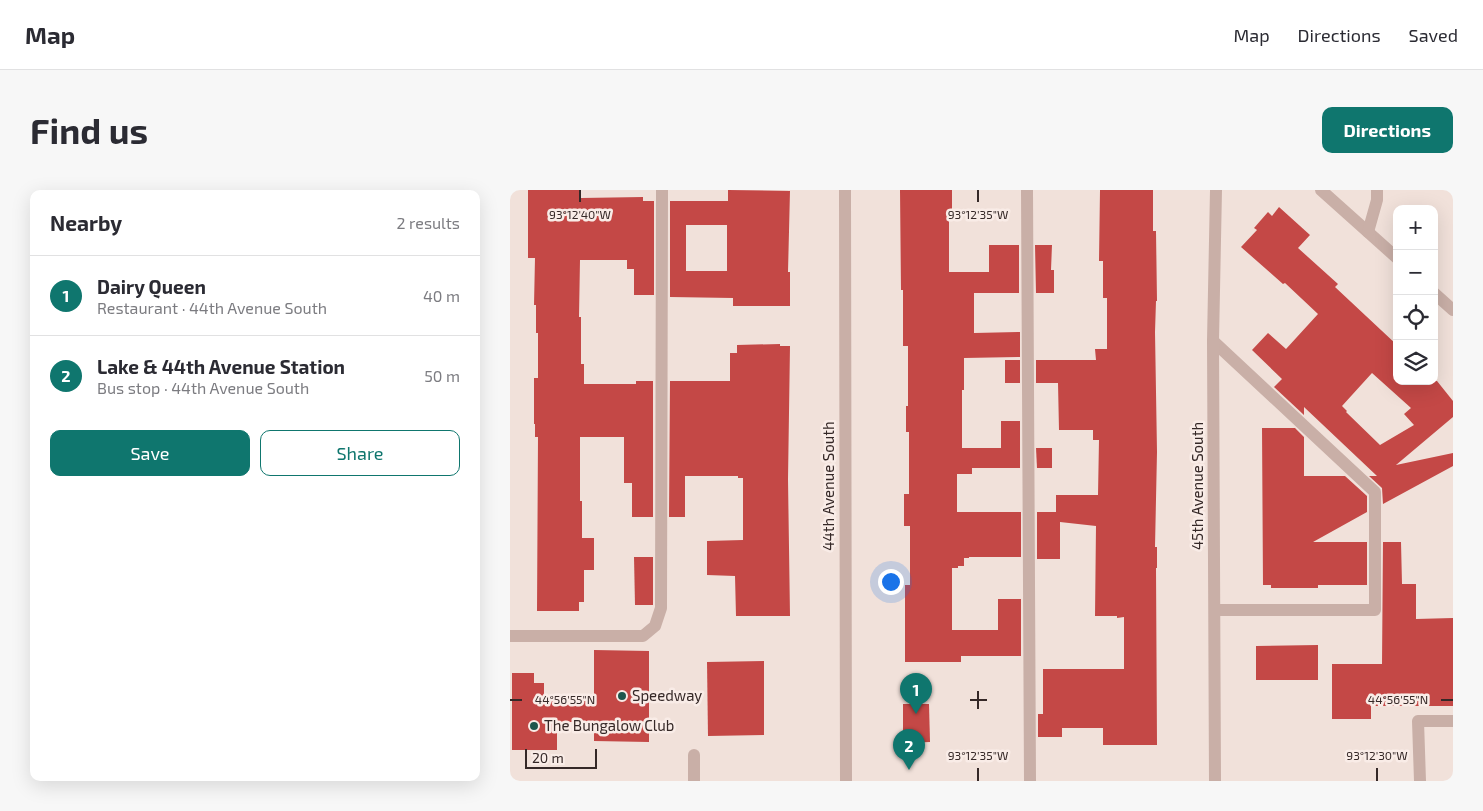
<!DOCTYPE html>
<html lang="en">
<head>
<meta charset="utf-8">
<style>
  :root { --surface:#fff; --page:#f7f7f7; --text:#2b2b33; --muted:#7c7c81; --line:#e1e1e2; --accent:#0f766e }
  body { margin:0; font-family:"Exo 2",sans-serif; background:var(--page); color:var(--text) }
  .controls { position:absolute; right:15px; top:15px; display:grid; overflow:hidden; border-radius:10px; box-shadow:0 5px 20px #0002 }
  .controls button { width:45px; height:45px; display:grid; place-items:center; padding:0; border:0; border-bottom:1px solid var(--line); background:var(--surface); color:var(--text); font:25px sans-serif }
  .scale { position:absolute; left:15px; bottom:12px; width:72px; box-sizing:border-box; padding-left:5px; border:2px solid #352827; border-top:0; font-size:14px; line-height:18px; white-space:nowrap; color:#352827; -webkit-text-stroke:4px #f9ece7; paint-order:stroke }
  .you { position:absolute; left:380px; top:391px; width:18px; height:18px; margin:-12px; border:4px solid #fff; border-radius:50%; background:#1a73e8; box-shadow:0 0 0 8px #1a73e833 }
  .badge { display:grid; place-items:center; width:32px; height:32px; border-radius:50%; background:var(--accent); color:#fff; font-size:16px; font-weight:700 }
  .pin { position:absolute; translate:-50% -41px; filter:drop-shadow(0 1px 2px #0008) }
  .pin::after { content:''; position:absolute; top:26px; width:18px; height:15px; background:inherit; clip-path:polygon(0 0,100% 0,50% 100%) }
  .list { margin:0; padding:0; list-style:none }
  h2 { display:flex; justify-content:space-between; align-items:center; height:65px; margin:0; padding:0 20px; font-size:21px }
  h2 small { font-size:16px; font-weight:400; color:var(--muted) }
  .list li { display:grid; grid-template-columns:32px 1fr auto; gap:15px; align-items:center; box-sizing:border-box; height:80px; padding:0 20px; border-top:1px solid var(--line) }
  .list b { display:block; font-size:19px; white-space:nowrap }
  .list p { margin:0; font-size:16px; white-space:nowrap; color:var(--muted) }
  .list em { font-size:16px; font-style:normal; color:var(--muted) }
  .actions { display:flex; gap:10px; padding:15px 20px }
  .actions a { flex:1; padding:11px 0; border:1px solid var(--accent); border-radius:10px; text-align:center; font-size:18px; color:var(--accent) }
  .actions .main { background:var(--accent); color:#fff }
  .icon { flex:none; width:28px; height:28px; fill:none; stroke:currentColor; stroke-width:2; stroke-linecap:round; stroke-linejoin:round }
  .map { position:relative; flex:none; width:943px; height:591px; overflow:hidden; border-radius:10px }
  header { display:flex; align-items:center; gap:30px; box-sizing:border-box; height:70px; padding:0 25px; background:var(--surface); border-bottom:1px solid var(--line) }
  header strong { font-size:24px }
  nav { display:flex; gap:28px; margin-inline-start:auto; font-size:18px }
  .intro { display:flex; align-items:center; justify-content:space-between; box-sizing:border-box; height:120px; padding:0 30px }
  h1 { margin:0; font-size:35px }
  .button { padding:12px 22px; border-radius:10px; background:var(--accent); color:#fff; font-size:18px; font-weight:700 }
  main { display:flex; gap:30px; padding:0 30px }
  aside { flex:1; background:var(--surface); border-radius:10px; box-shadow:0 5px 20px #0002 }
  .map>svg:first-child { display:block }
  .building { fill:#c44846; fill-rule:evenodd }
  .lines { fill:none; stroke-linecap:round; stroke-linejoin:round }
  .minor { stroke:#c9afa7; stroke-width:12 }
  .ticks { fill:none; stroke:#352827; stroke-width:2 }
  .poi-dot { fill:#1e564d; stroke:#f9ece7; stroke-width:2 }
  .labels { text-anchor:middle; stroke-width:5; stroke-linejoin:round; paint-order:stroke }
  .street-label { font-size:15px; fill:#352827; stroke:#f9ece7 }
  .poi-label { font-size:15px; fill:#352827; stroke:#f9ece7; text-anchor:start }
  .ticks-label { font-size:12px; text-anchor:middle; fill:#352827; stroke:#f9ece7; stroke-width:5; stroke-linejoin:round; paint-order:stroke }
</style>
</head>
<body>
<header>
<strong>Map</strong>
<nav><a>Map</a><a>Directions</a><a>Saved</a></nav>
</header>
<div class="intro"><h1>Find us</h1><a class="button">Directions</a></div>
<main>
<aside>
<h2>Nearby<small>2 results</small></h2>
<ul class="list">
<li><span class="badge">1</span><div><b>Dairy Queen</b><p>Restaurant · 44th Avenue South</p></div><em>40 m</em></li>
<li><span class="badge">2</span><div><b>Lake &amp; 44th Avenue Station</b><p>Bus stop · 44th Avenue South</p></div><em>50 m</em></li>
</ul>
<div class="actions"><a class="main">Save</a><a>Share</a></div>
</aside>
<div class="map">
<svg width="943" height="591" viewBox="0 0 943 591">
  <rect width="100%" height="100%" fill="#f1e1da"/>
  <g class="building">
    <polygon points="18,0 71,0 71,8 133,7 133,11 144,11 144,105 124,105 124,79 117,79 117,70 70,70 69,127 71,127 71,174 74,174 74,194 126,194 126,191 143,191 143,327 122,327 122,293 114,293 114,247 70,247 70,311 72,311 72,348 84,348 84,380 74,380 74,412 69,412 69,421 27,421 28,247 25,247 25,234 24,234 24,188 28,188 28,143 26,143 26,115 24,115 25,68 18,68"/>
    <path d="M218,0l62,1 -2,81h2v34h-57v-8l-63,-1v-96h58zM176,35h41v46h-41z"/>
    <polygon points="390,0 442,0 442,28 439,28 439,82 479,82 479,55 509,55 509,103 464,103 464,143 510,142 510,167 454,168 454,200 452,200 452,258 491,258 491,231 510,231 510,278 462,278 462,284 447,284 447,322 511,322 511,367 459,367 459,368 454,368 454,376 448,376 448,378 442,378 442,440 488,440 488,409 511,409 511,466 451,466 451,472 395,472 395,395 400,395 400,336 394,336 394,304 399,304 399,242 396,242 396,216 398,216 398,156 393,156 393,100 391,100"/>
    <polygon points="590,0 643,0 643,41 646,41 647,111 646,111 645,142 647,262 645,357 647,357 647,378 646,378 647,555 593,555 593,538 552,538 552,547 528,547 528,524 533,524 533,479 614,479 614,427 607,428 607,426 585,426 586,336 550,332 550,369 527,369 527,322 546,322 546,305 588,305 589,250 583,250 583,240 549,240 548,193 526,193 526,170 586,170 585,159 597,159 597,108 593,108 593,71 589,71"/>
    <path d="M769,17l31,28 -12,13 40,36 -3,3 62,58v36h40l16,20v16l-57,48 57,-12v13l-70,38 -1,-16 -13,-12h8l-73,-69v8l-30,-28 8,-8 -30,-29 16,-17 18,16 32,-35 -33,-31 -2,1 -42,-37 16,-17 -3,-2 14,-16 4,4zM862,183l39,35 -7,6 10,11 -34,20 -34,-33 1,-1 -5,-5z"/>
    <polygon points="525,55 542,55 541,80 544,80 544,103 526,103"/>
    <polygon points="270,154 270,156 280,156 278,289 280,426 226,426 225,386 197,385 197,351 233,350 233,288 228,288 228,286 175,286 175,327 159,327 160,191 220,191 220,163 227,163 227,155"/>
    <rect x="495" y="170" width="15" height="23"/>
    <polygon points="752,238 785,238 794,247 794,286 835,286 857,306 857,322 803,352 857,352 857,395 808,395 808,398 761,398 761,395 753,395"/>
    <polygon points="526,258 542,258 542,278 527,278"/>
    <polygon points="873,352 891,352 892,394 906,394 906,429 943,428 943,516 861,516 861,529 822,529 822,474 872,474"/>
    <polygon points="124,367 143,367 143,415 125,415"/>
    <polygon points="808,455 808,490 746,490 746,456"/>
    <polygon points="84,460 139,461 139,552 84,551 84,532 47,532 47,560 2,560 2,483 24,483 24,493 34,493 34,511 84,511"/>
    <polygon points="254,471 254,545 198,546 197,472"/>
    <polygon points="393,514 419,514 420,552 393,553"/>
  </g>
  <g class="lines">
    <g class="minor">
      <polyline points="335,0 336,591"/>
      <polyline points="517,0 520,591"/>
      <polyline points="811,0 887,68"/>
      <polyline points="858,42 867,10 867,0"/>
      <polyline points="924,103 943,120"/>
      <polyline points="703,151 865,302 865,420 705,420"/>
      <polyline points="0,446 133,446 145,436 151,418 152,0"/>
      <polyline points="184,565 184,591"/>
      <polyline points="705,591 703,151 706,0"/>
      <polyline points="910,591 908,531 943,531"/>
    </g>
  </g>
  <path class="ticks" d="M70,0v12M468,0v12M468,501v18M0,510h12M460,510h17M931,510h12M468,578v13M867,578v13"/>
  <g class="poi-dot">
    <circle cx="112" cy="506" r="5"/>
    <circle cx="24" cy="536" r="5"/>
  </g>
  <g class="labels">
    <g class="street-label">
      <text transform="translate(319 296) rotate(-90)" y="5">44th Avenue South</text>
      <text transform="translate(688 296) rotate(-90)" y="5">45th Avenue South</text>
    </g>
    <g class="poi-label">
      <text x="122" y="511">Speedway</text>
      <text x="34" y="541">The Bungalow Club</text>
    </g>
  </g>
  <g class="ticks-label">
    <text x="70" y="29">93°12'40"W</text>
    <text x="468" y="29">93°12'35"W</text>
    <text x="55" y="514">44°56'55"N</text>
    <text x="888" y="514">44°56'55"N</text>
    <text x="468" y="570">93°12'35"W</text>
    <text x="867" y="570">93°12'30"W</text>
  </g>
</svg>
<div class="controls">
<button>+</button>
<button>−</button>
<button><svg class="icon" aria-label="locate" viewBox="0 0 24 24"><circle cx="12" cy="12" r="6"/><path d="M12 2v4M12 18v4M2 12h4M18 12h4"/></svg></button>
<button><svg class="icon" aria-label="layers" viewBox="0 0 24 24"><path d="M12 4l9 5-9 5-9-5zM3 14l9 5 9-5"/></svg></button>
</div>
<div class="scale">20 m</div>
<div class="you"></div>
<div class="pin badge" style="left:406px;top:524px">1</div>
<div class="pin badge" style="left:399px;top:580px">2</div>
</div>
</main>
</body>
</html>
